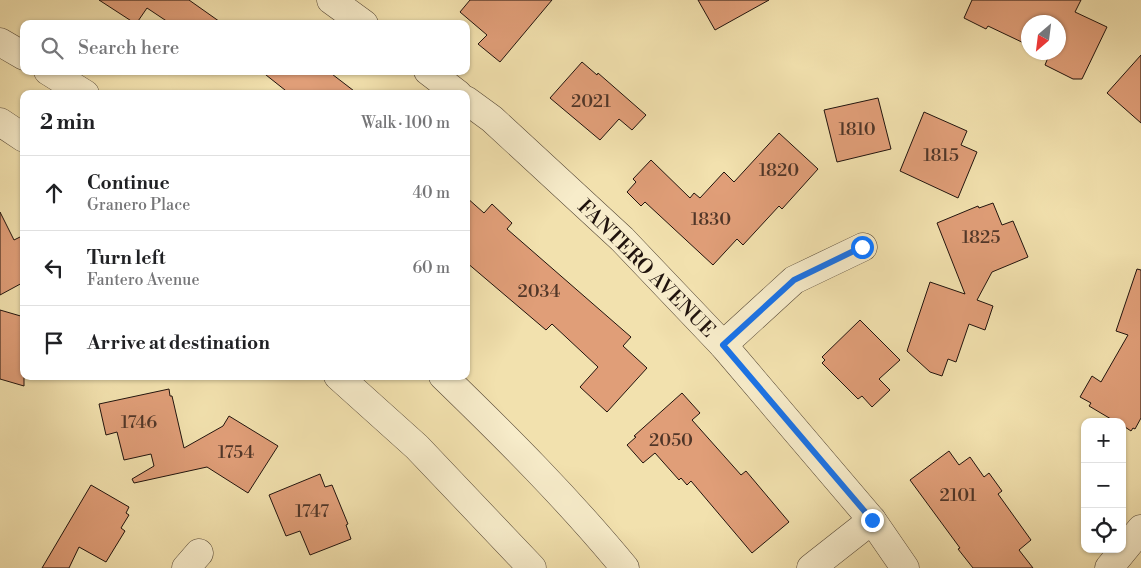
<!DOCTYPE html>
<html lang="en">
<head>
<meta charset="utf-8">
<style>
  :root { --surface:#fff; --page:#f2f2f2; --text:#202124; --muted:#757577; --line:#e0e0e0 }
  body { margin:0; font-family:"Libre Bodoni",serif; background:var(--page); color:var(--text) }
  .controls { position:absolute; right:15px; bottom:15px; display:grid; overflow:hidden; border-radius:10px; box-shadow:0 1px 4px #0004 }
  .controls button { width:45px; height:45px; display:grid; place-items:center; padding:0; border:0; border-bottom:1px solid var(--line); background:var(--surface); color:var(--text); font:25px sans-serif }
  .compass { position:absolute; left:1021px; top:15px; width:45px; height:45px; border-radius:50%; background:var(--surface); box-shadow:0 1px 4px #0004; rotate:208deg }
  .stop { position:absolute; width:15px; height:15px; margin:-11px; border:4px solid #1a73e8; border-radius:50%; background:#fff }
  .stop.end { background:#1a73e8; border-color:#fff; box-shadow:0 1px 5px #0008 }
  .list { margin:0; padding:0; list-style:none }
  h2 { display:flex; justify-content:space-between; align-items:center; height:65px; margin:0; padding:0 20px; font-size:21px }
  h2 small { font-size:16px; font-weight:400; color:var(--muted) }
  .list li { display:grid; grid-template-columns:32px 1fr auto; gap:15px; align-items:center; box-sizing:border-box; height:75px; padding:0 20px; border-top:1px solid var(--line) }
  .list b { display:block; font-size:19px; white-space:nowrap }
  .list p { margin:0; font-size:16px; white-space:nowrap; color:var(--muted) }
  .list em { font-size:16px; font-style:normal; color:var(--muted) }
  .icon { flex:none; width:28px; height:28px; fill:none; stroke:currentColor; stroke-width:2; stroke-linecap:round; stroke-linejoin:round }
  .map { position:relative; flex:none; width:1141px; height:568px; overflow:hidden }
  .search { position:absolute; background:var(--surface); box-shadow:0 1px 4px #0004; left:20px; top:20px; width:450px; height:55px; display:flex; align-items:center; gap:12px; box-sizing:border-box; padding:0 18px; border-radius:10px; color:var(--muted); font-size:19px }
  .panel { position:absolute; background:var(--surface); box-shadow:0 1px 4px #0004; left:20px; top:90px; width:450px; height:290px; border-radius:10px }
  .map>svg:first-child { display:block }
  .building { fill:#e09e78; stroke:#20130d }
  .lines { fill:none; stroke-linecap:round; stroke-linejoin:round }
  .minor-casing { stroke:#544635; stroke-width:29 }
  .minor { stroke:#f7ecca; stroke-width:28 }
  .route { stroke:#1a73e8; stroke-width:6 }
  .labels { text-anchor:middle; stroke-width:4.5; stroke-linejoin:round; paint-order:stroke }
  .number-label { font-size:18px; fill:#503628 }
  .street-label { font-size:20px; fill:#20130d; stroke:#f7ecca }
</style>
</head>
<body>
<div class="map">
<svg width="1141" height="568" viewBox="0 0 1141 568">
  <rect width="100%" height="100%" fill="#f2e1ae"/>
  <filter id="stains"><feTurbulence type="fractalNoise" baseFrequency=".004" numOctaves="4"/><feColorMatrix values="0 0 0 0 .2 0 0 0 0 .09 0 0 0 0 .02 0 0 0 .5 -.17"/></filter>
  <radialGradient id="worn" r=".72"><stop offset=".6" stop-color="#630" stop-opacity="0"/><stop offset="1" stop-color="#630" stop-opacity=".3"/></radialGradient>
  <g class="building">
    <polygon points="99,0 189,0 223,24 171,24 147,8 136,24"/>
    <polygon points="470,0 552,0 500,62 478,44 487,35 460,12"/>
    <polygon points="698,0 769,0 715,30"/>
    <polygon points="972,0 1081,0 1075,12 1107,27 1082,79 1073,79 1045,65 1049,55 1043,52 1058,52 1058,22 1028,22 1028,45 988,26 986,29 964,18"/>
    <polygon points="1141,55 1141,123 1107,93"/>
    <polygon points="582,62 597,75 598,73 646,115 632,130 619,119 600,140 550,98"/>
    <polygon points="261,71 328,71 358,94 290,94"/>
    <polygon points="878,98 891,149 837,162 824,110"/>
    <polygon points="924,112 967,131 961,145 977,152 958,198 900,171"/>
    <polygon points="779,133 818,169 782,209 779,206 743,245 737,239 713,265 645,202 641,206 627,192 636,182 633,179 651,160 690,198 694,193 700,198 724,172 734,182"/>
    <polygon points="466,197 484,213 492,204 512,223 507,229 631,337 623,346 647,368 607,412 580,387 598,367 552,324 546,330 466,262"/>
    <polygon points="993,203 1002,225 1013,221 1028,257 992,272 977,300 993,306 985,330 969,324 956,362 948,359 942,376 930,372 907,351 930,282 965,294 937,223 978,206 979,208"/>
    <polygon points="0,212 14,240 24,235 24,282 0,295"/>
    <polygon points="1137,269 1141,270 1141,418 1135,429 1133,428 1131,431 1122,425 1122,422 1116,422 1089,406 1091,403 1080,397 1092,376 1101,382 1128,335 1116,331"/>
    <polygon points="0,310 24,317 24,386 0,379"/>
    <polygon points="860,320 900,360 879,379 890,390 872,407 862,396 858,399 822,363 825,360 822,357"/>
    <polygon points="169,389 170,396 172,396 184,448 223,426 229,416 278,446 248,493 207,467 134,483 132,479 154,466 151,454 124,460 117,432 106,435 99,404"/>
    <polygon points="682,393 700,413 692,420 741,475 746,471 789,522 752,553 691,481 687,485 681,478 679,480 655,453 643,463 627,445 636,437 634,436"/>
    <polygon points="949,451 959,465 970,457 984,477 989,473 1002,491 998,494 1031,540 1019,550 1033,568 973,568 958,549 960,548 910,480"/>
    <polygon points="320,474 325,487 332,485 348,524 346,525 351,539 310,555 300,531 286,536 269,495"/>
    <polygon points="91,485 129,507 126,513 129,515 121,528 125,531 106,562 79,547 69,568 42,568"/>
  </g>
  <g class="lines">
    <g class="minor-casing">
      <g id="minor">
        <polyline points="331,0 364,24"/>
        <polyline points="0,42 24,56"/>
        <polyline points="48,71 85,94"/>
        <polyline points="428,71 458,94"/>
        <polyline points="466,100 492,119 622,239 723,345 872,520 905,568"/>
        <polyline points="0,122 24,138"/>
        <polyline points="723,345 794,280 863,247"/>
        <polyline points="338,376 417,447 532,568"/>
        <path d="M443,376c64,62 126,124 182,192"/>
        <polyline points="186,568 199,553"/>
        <polyline points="811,568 872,520"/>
        <polyline points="1109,568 1141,529"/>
      </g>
    </g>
    <use href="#minor" class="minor"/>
  </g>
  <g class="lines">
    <polyline class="route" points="862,247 794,280 723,345 872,520"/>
  </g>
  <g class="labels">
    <g class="number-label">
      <text x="591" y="107">2021</text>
      <text x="857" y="135">1810</text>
      <text x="941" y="161">1815</text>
      <text x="779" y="176">1820</text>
      <text x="711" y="225">1830</text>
      <text x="981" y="243">1825</text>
      <text x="539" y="297">2034</text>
      <text x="139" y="428">1746</text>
      <text x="671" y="446">2050</text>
      <text x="236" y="458">1754</text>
      <text x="958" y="501">2101</text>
      <text x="312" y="517">1747</text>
    </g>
    <g class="street-label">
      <text transform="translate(647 268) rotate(45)" y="7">FANTERO AVENUE</text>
    </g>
  </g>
  <rect width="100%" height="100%" filter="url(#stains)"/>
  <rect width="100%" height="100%" fill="url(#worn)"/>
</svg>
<div class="controls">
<button>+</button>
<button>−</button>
<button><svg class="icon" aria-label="locate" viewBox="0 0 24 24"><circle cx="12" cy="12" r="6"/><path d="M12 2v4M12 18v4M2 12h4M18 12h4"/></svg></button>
</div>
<svg class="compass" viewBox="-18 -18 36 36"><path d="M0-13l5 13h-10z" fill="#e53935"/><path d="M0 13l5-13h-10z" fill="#757577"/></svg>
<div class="stop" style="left:862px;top:247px"></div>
<div class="stop end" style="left:872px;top:520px"></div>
<div class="search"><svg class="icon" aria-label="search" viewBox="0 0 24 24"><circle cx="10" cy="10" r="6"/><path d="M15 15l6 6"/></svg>Search here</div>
<section class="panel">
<h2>2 min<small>Walk · 100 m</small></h2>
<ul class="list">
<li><svg class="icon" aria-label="ahead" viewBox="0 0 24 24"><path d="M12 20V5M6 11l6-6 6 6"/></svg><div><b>Continue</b><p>Granero Place</p></div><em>40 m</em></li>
<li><svg class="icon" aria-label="left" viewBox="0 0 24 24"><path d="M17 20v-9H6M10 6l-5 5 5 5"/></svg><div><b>Turn left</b><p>Fantero Avenue</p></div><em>60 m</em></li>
<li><svg class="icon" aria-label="arrive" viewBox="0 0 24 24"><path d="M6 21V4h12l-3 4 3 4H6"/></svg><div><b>Arrive at destination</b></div></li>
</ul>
</section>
</div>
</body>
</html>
